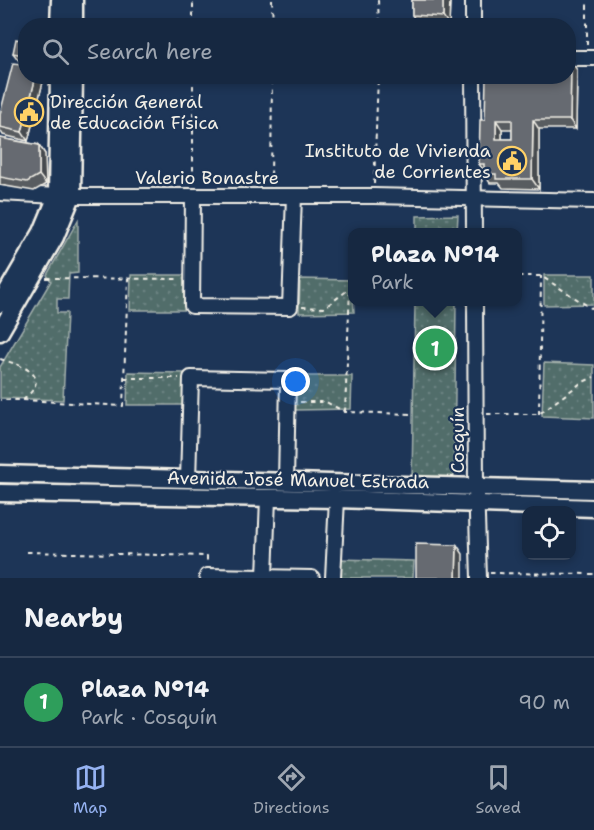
<!DOCTYPE html>
<html lang="en">
<head>
<meta charset="utf-8">
<style>
  :root { --surface:#162841; --page:#23344c; --text:#f1f3f6; --muted:#9ea6b1; --line:#35445a; --accent:#95b2f1 }
  body { margin:0; font-family:"Shantell Sans",sans-serif; background:var(--page); color:var(--text) }
  .controls { position:absolute; right:18px; bottom:18px; display:grid; overflow:hidden; border-radius:12px; box-shadow:0 3px 9px #0003 }
  .controls button { width:54px; height:54px; display:grid; place-items:center; padding:0; border:0; border-bottom:2px solid var(--line); background:var(--surface); color:var(--text); font:30px sans-serif }
  .you { position:absolute; left:296px; top:382px; width:21px; height:21px; margin:-15px; border:4px solid #fff; border-radius:50%; background:#1a73e8; box-shadow:0 0 0 9px #1a73e833 }
  .badge { display:grid; place-items:center; width:39px; height:39px; border-radius:50%; background:var(--accent); color:#fff; font-size:20px; font-weight:700 }
  .pin { position:absolute; translate:-50% -50%; border:3px solid #fff; box-shadow:0 2px 6px #0006 }
  .popup { position:absolute; left:348px; top:228px; width:174px; height:78px; box-sizing:border-box; display:grid; place-content:center; border-radius:12px; background:var(--surface); filter:drop-shadow(0 2px 4px #0005); font-size:20px; white-space:nowrap; color:var(--muted) }
  .popup b { font-size:22px; color:var(--text) }
  .popup::after { content:''; position:absolute; left:50%; top:100%; margin-left:-12px; border:12px solid transparent; border-top-color:var(--surface) }
  .list { margin:0; padding:0; list-style:none }
  h2 { display:flex; justify-content:space-between; align-items:center; height:78px; margin:0; padding:0 24px; font-size:26px }
  h2 small { font-size:20px; font-weight:400; color:var(--muted) }
  .list li { display:grid; grid-template-columns:39px 1fr auto; gap:18px; align-items:center; box-sizing:border-box; height:90px; padding:0 24px; border-top:2px solid var(--line) }
  .list b { display:block; font-size:22px; white-space:nowrap }
  .list p { margin:0; font-size:20px; white-space:nowrap; color:var(--muted) }
  .list em { font-size:20px; font-style:normal; color:var(--muted) }
  .icon { flex:none; width:33px; height:33px; fill:none; stroke:currentColor; stroke-width:2; stroke-linecap:round; stroke-linejoin:round }
  .map { position:relative; flex:none; width:594px; height:578px; overflow:hidden }
  .search { position:absolute; background:var(--surface); box-shadow:0 3px 9px #0003; left:18px; right:18px; top:18px; height:66px; display:flex; align-items:center; gap:15px; box-sizing:border-box; padding:0 21px; border-radius:24px; color:var(--muted); font-size:22px }
  .sheet { height:168px; background:var(--surface) }
  nav { display:flex; justify-content:space-around; align-items:center; box-sizing:border-box; height:84px; border-top:2px solid var(--line); background:var(--surface); font-size:16px; color:var(--muted) }
  nav a { display:grid; justify-items:center; gap:3px }
  nav .on { color:var(--accent) }
  .map>svg:first-child { display:block }
  .park { fill:url(#park-dots); stroke:#a2afaa; stroke-width:1.5 }
  .lines { fill:none; stroke-linecap:round; stroke-linejoin:round }
  .minor-casing { stroke:#f4f1e8; stroke-width:18 }
  .major-casing { stroke:#f4f1e8; stroke-width:21 }
  .path { stroke:#f4f1e8; stroke-width:2; stroke-dasharray:4.5 4.5; stroke-linecap:butt }
  .minor { stroke:#1d3557; stroke-width:14 }
  .major { stroke:#1d3557; stroke-width:16 }
  .wall { fill:#585c61; stroke:#f4f1e8; stroke-width:1.5; fill-rule:evenodd }
  .shaded-wall { fill:#474b4f; stroke:#f4f1e8; stroke-width:1.5 }
  .building { fill:#666b71; stroke:#f4f1e8; stroke-width:1.5; fill-rule:evenodd }
  .labels { text-anchor:middle; stroke-width:4.5; stroke-linejoin:round; paint-order:stroke }
  .poi-label { font-size:18px; fill:#f4f1e8; stroke:#1d3557; text-anchor:start }
  .street-label { font-size:18px; fill:#f4f1e8; stroke:#1d3557 }
</style>
</head>
<body>
<div class="map">
<svg width="594" height="578" viewBox="0 0 594 578">
  <defs>
    <pattern id="park-dots" width="8" height="8" patternUnits="userSpaceOnUse" patternTransform="scale(1.5)"><rect width="8" height="8" fill="#516d6b"/><path d="M2 2h.1M6 6h.1" fill="none" stroke="#6b8280" stroke-width="1.8" stroke-linecap="round"/></pattern>
  </defs>
  <rect width="100%" height="100%" fill="#1d3557"/>
  <filter id="ink" filterUnits="userSpaceOnUse"><feTurbulence type="fractalNoise" baseFrequency=".0167" numOctaves="2"/><feDisplacementMap in="SourceGraphic" scale="12" xChannelSelector="R" yChannelSelector="G"/><feConvolveMatrix kernelMatrix="1 2 1 2 8 2 1 2 1" color-interpolation-filters="sRGB"/></filter>
  <g filter="url(#ink)">
    <g class="park">
      <polygon points="458,215 457,232 417,232 417,216"/>
      <polygon points="78,220 78,273 69,274 68,299 57,299 57,313 67,313 63,400 0,398 0,367 51,281 47,275"/>
      <polygon points="131,275 187,275 187,310 130,310"/>
      <polygon points="544,275 594,275 594,304 544,305"/>
      <polygon points="300,279 352,280 354,312 299,313"/>
      <polygon points="415,302 456,302 454,481 412,480"/>
      <polygon points="544,363 594,365 594,418 542,416"/>
      <polygon points="128,372 185,373 183,405 127,405"/>
      <polygon points="295,376 352,376 351,409 295,410"/>
      <polygon points="339,559 414,561 413,578 338,578"/>
    </g>
    <g class="lines">
      <g class="minor-casing">
        <g id="minor">
          <polyline points="473,0 473,26"/>
          <polyline points="568,58 594,58"/>
          <polyline points="473,76 474,232"/>
          <polyline points="0,193 57,196 374,196 594,201"/>
          <polyline points="193,196 192,306 290,307 294,196"/>
          <polyline points="475,302 476,486 479,578"/>
          <polyline points="188,480 191,378 288,380 286,482"/>
          <polyline points="207,576 312,578"/>
          <polyline points="265,576 268,498"/>
          <polyline points="333,578 337,499"/>
        </g>
      </g>
      <g class="major-casing">
        <g id="major">
          <polyline points="59,26 60,0"/>
          <polyline points="74,26 74,0"/>
          <polyline points="0,304 42,232 57,196 59,76"/>
          <polyline points="0,332 55,237 72,196 74,76"/>
          <polyline points="0,474 594,490"/>
          <polyline points="0,493 337,499 594,508"/>
        </g>
      </g>
      <g class="path">
        <polyline points="272,0 273,26"/>
        <polyline points="378,0 379,26"/>
        <polyline points="193,26 193,0"/>
        <polyline points="587,45 587,0"/>
        <polyline points="193,76 193,184"/>
        <polyline points="271,184 272,76"/>
        <polyline points="374,184 378,76"/>
        <polyline points="518,276 541,276 591,308 594,307"/>
        <polyline points="46,278 181,279"/>
        <polyline points="302,307 324,308 352,287"/>
        <path d="M0,359c24,7 53,16 23,41h-23"/>
        <polyline points="124,378 179,378"/>
        <polyline points="23,400 123,406 128,278"/>
        <polyline points="300,402 326,402 345,412 412,414"/>
        <polyline points="345,412 350,287"/>
        <polyline points="487,414 539,414 581,383 594,377"/>
        <polyline points="539,414 541,276"/>
        <polyline points="27,552 207,556 207,563"/>
        <polyline points="490,573 594,574"/>
      </g>
      <use href="#minor" class="minor"/>
      <use href="#major" class="major"/>
    </g>
    <g class="wall">
      <polygon points="412,0 450,0 449,26 418,24 412,15"/>
      <polygon points="26,41 26,76 43,76 44,78 28,141 3,135 0,130 0,114 21,62 20,62 13,53"/>
      <path d="M577,70l-1,59h-37v60l-36,-1 -4,-5h-9l-6,-9v-3l-5,-7 6,-44zM502,129h10v10h-10z"/>
      <polygon points="0,138 39,145 45,154 46,184 34,191 0,185"/>
    </g>
    <g class="shaded-wall">
      <polygon points="443,0 450,0 449,26 443,17"/>
      <polygon points="571,61 577,70 576,129 570,120"/>
      <polygon points="36,76 43,76 44,78 28,141 22,132"/>
      <polygon points="496,120 502,129 502,148 496,139"/>
      <polygon points="533,120 539,129 539,189 532,179"/>
      <polygon points="39,145 45,154 46,184 39,175"/>
      <polygon points="457,545 463,554 463,578 456,578"/>
    </g>
    <g class="building">
      <polygon points="412,0 443,0 443,17 412,15"/>
      <polygon points="16,39 26,41 26,76 36,76 22,132 0,127 0,114 13,63 21,64 23,55 13,53"/>
      <path d="M568,61h3l-1,59h-37l-1,59h-36v-5h-12v-10h-5l1,-44h5l1,-44h82zM496,120h16v19h-16z"/>
      <polygon points="0,138 39,145 39,175 27,182 0,177"/>
      <polygon points="416,544 457,545 456,578 416,578"/>
    </g>
  </g>
  <defs>
    <g id="civic-ring" transform="scale(1.5)"><circle r="9.5" fill="#1d3557" stroke="#ffd166" stroke-width="1.5"/><path d="M-.6-6.5H3V-4.5H.6V-3L4-1V1h2V6H-6V1h2V-1L-.6-3ZM-1.2 2.5V6h2.4V2.5Z" fill="#ffd166"/></g>
  </defs>
  <g fill-rule="evenodd">
    <use href="#civic-ring" x="29" y="112"/>
    <use href="#civic-ring" x="512" y="161"/>
  </g>
  <g class="labels">
    <g class="poi-label">
      <text x="50" y="108">Dirección General<tspan x="50" dy="21">de Educación Física</tspan></text>
      <text x="491" y="157" text-anchor="end">Instituto de Vivienda<tspan x="491" dy="21">de Corrientes</tspan></text>
    </g>
    <g class="street-label">
      <text x="207" y="184">Valerio Bonastre</text>
      <text transform="translate(458 440) rotate(-90)" y="6">Cosquín</text>
      <text transform="translate(298 480) rotate(1)" y="6">Avenida José Manuel Estrada</text>
    </g>
  </g>
</svg>
<div class="controls">
<button><svg class="icon" aria-label="locate" viewBox="0 0 24 24"><circle cx="12" cy="12" r="6"/><path d="M12 2v4M12 18v4M2 12h4M18 12h4"/></svg></button>
</div>
<div class="you"></div>
<div class="pin badge" style="left:435px;top:348px;background:#2e9e5b">1</div>
<div class="popup"><b>Plaza N°14</b>Park</div>
<div class="search"><svg class="icon" aria-label="search" viewBox="0 0 24 24"><circle cx="10" cy="10" r="6"/><path d="M15 15l6 6"/></svg>Search here</div>
</div>
<section class="sheet">
<h2>Nearby<small></small></h2>
<ul class="list">
<li><span class="badge" style="background:#2e9e5b">1</span><div><b>Plaza N°14</b><p>Park · Cosquín</p></div><em>90 m</em></li>
</ul>
</section>
<nav>
<a class="on"><svg class="icon" aria-label="map" viewBox="0 0 24 24"><path d="M3 6l6-2 6 2 6-2v14l-6 2-6-2-6 2zM9 4v14M15 6v14"/></svg>Map</a>
<a><svg class="icon" aria-label="directions" viewBox="0 0 24 24"><path d="M12 3l9 9-9 9-9-9zM9 14v-3h6M13 9l2 2-2 2"/></svg>Directions</a>
<a><svg class="icon" aria-label="saved" viewBox="0 0 24 24"><path d="M7 4h10v16l-5-4-5 4z"/></svg>Saved</a>
</nav>
</body>
</html>
